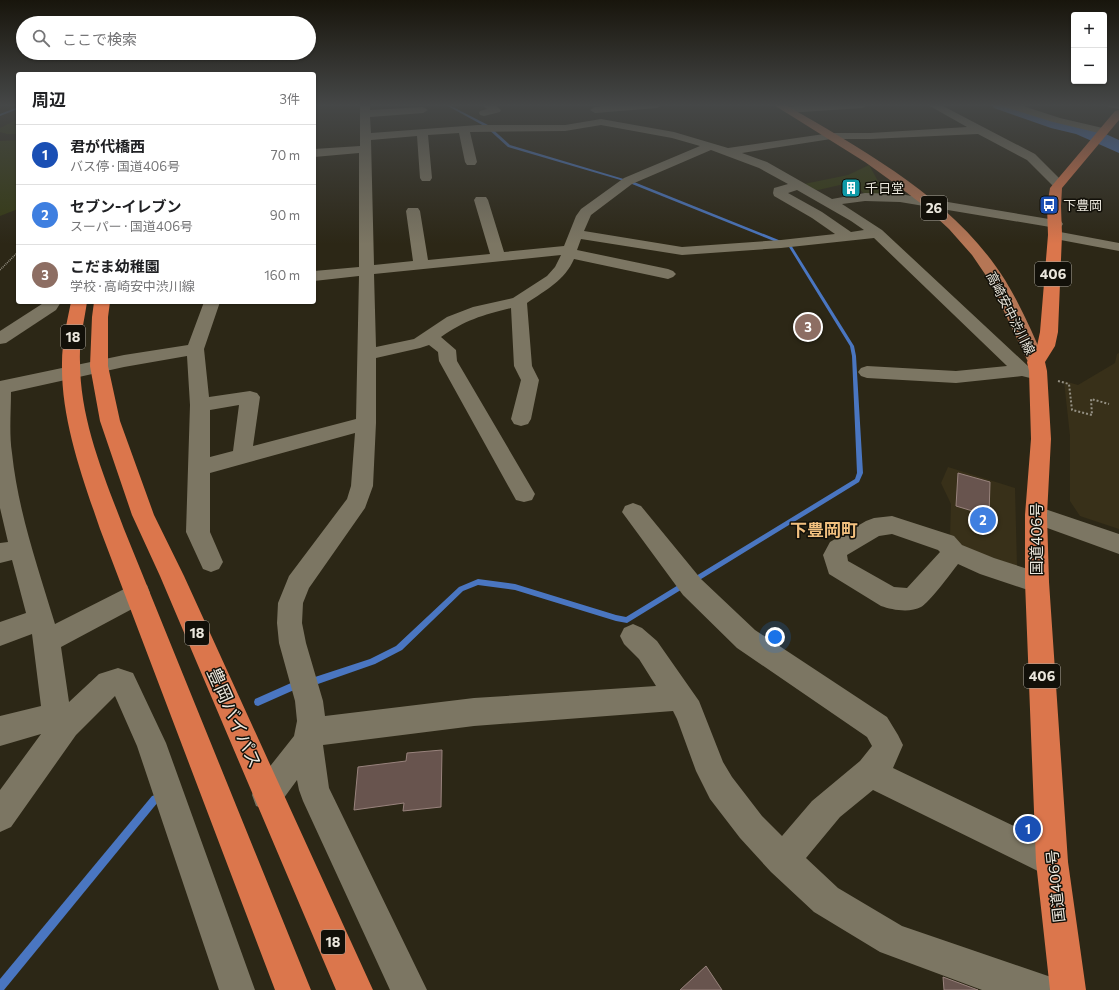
<!DOCTYPE html>
<html lang="ja">
<head>
<meta charset="utf-8">
<style>
  :root { --surface:#fff; --page:#f2f2f2; --text:#202124; --muted:#757577; --line:#e0e0e0; --accent:#7d5d2f }
  body { margin:0; font-family:Commissioner,"Noto Sans JP",sans-serif; background:var(--page); color:var(--text) }
  .controls { position:absolute; right:12px; top:12px; display:grid; overflow:hidden; border-radius:4px; box-shadow:0 1px 3px #0004 }
  .controls button { width:36px; height:36px; display:grid; place-items:center; padding:0; border:0; border-bottom:1px solid var(--line); background:var(--surface); color:var(--text); font:20px sans-serif }
  .you { position:absolute; left:775px; top:637px; width:14px; height:14px; margin:-10px; border:3px solid #fff; border-radius:50%; background:#1a73e8; box-shadow:0 0 0 6px #1a73e833 }
  .badge { display:grid; place-items:center; width:26px; height:26px; border-radius:50%; background:var(--accent); color:#fff; font-size:13px; font-weight:700 }
  .pin { position:absolute; translate:-50% -50%; border:2px solid #fff; box-shadow:0 1px 4px #0006 }
  .list { margin:0; padding:0; list-style:none }
  h2 { display:flex; justify-content:space-between; align-items:center; height:52px; margin:0; padding:0 16px; font-size:17px }
  h2 small { font-size:13px; font-weight:400; color:var(--muted) }
  .list li { display:grid; grid-template-columns:26px 1fr auto; gap:12px; align-items:center; box-sizing:border-box; height:60px; padding:0 16px; border-top:1px solid var(--line) }
  .list b { display:block; font-size:15px; white-space:nowrap }
  .list p { margin:0; font-size:13px; white-space:nowrap; color:var(--muted) }
  .list em { font-size:13px; font-style:normal; color:var(--muted) }
  .icon { flex:none; width:22px; height:22px; fill:none; stroke:currentColor; stroke-width:2; stroke-linecap:round; stroke-linejoin:round }
  .map { position:relative; flex:none; width:1119px; height:990px; overflow:hidden }
  .search { position:absolute; background:var(--surface); box-shadow:0 1px 3px #0004; left:16px; top:16px; width:300px; height:44px; display:flex; align-items:center; gap:10px; box-sizing:border-box; padding:0 14px; border-radius:22px; color:var(--muted); font-size:15px }
  .panel { position:absolute; background:var(--surface); box-shadow:0 1px 3px #0004; left:16px; top:72px; width:300px; height:232px; border-radius:4px }
  .map>svg:first-child { display:block }
  .built { fill:#383019 }
  .green { fill:#353a12 }
  .lines { fill:none; stroke-linecap:round; stroke-linejoin:round }
  .stream { fill:#4a76c1; fill-rule:evenodd }
  .river { fill:#4a76c1; fill-rule:evenodd }
  .building { fill:#68544e; stroke:#99837d }
  .path-far1 { stroke:#949083; stroke-width:1.5; stroke-dasharray:1 1; stroke-linecap:butt }
  .path { stroke:#949083; stroke-width:2; stroke-dasharray:2 2; stroke-linecap:butt }
  .minor { fill:#7c7663; fill-rule:evenodd }
  .major { fill:#b57655; fill-rule:evenodd }
  .highway { fill:#db764c; fill-rule:evenodd }
  .labels { text-anchor:middle; stroke-width:3; stroke-linejoin:round; paint-order:stroke }
  .far-poi-label { font-size:13px; fill:#ebe7dd; stroke:#121009; text-anchor:start }
  .far-street-label { font-size:13px; fill:#ebe7dd; stroke:#121009 }
  .shield { fill:#121009; stroke:#aaa69d; stroke-width:1 }
  .shield-label { font-size:14px; font-weight:bold; fill:#ebe7dd }
  .street-label { font-size:15px; fill:#ebe7dd; stroke:#121009 }
  .quarter-label { font-size:17px; font-weight:bold; fill:#f2c07f; stroke:#121009 }
  .near-street-label { font-size:18px; fill:#ebe7dd; stroke:#121009 }
</style>
</head>
<body>
<div class="map">
<svg width="1119" height="990" viewBox="0 0 1119 990">
  <rect width="100%" height="100%" fill="#2c2716"/>
  <g class="built">
    <polygon points="1119,353 1119,529 1080,516 1070,501 1070,436 1064,381 1078,385 1115,363 1117,354"/>
    <polygon points="948,467 1015,488 1017,566 967,549 950,537 951,504 941,483"/>
  </g>
  <g class="green">
    <polygon points="18,119 18,134 7,134 0,132 0,128"/>
    <polygon points="18,140 18,209 0,216 0,141"/>
    <polygon points="869,165 887,197 867,197 855,184 840,185 818,190 813,189 804,184 848,175"/>
  </g>
  <g class="lines">
    <g class="stream">
      <polygon points="446,105 449,105 488,125 510,145 627,180 624,181 508,147 486,127"/>
      <polygon points="18,107 18,109 0,116 0,114"/>
      <polygon points="632,182 634,182 791,245 854,346 856,356 863,473 859,482 693,584 691,583 690,581 691,579 855,479 857,473 852,356 850,346 789,247 632,184"/>
      <polygon points="478,579 515,584 616,615 626,617 680,584 682,583 684,584 685,586 684,588 627,623 616,621 515,590 478,585 463,591 402,650 375,664 318,684 315,683 314,680 315,677 370,659 396,646 459,587"/>
      <polygon points="291,683 294,684 295,687 294,690 258,706 255,705 254,702 255,699"/>
      <polygon points="155,795 158,796 159,799 158,802 4,990 0,990 0,979 152,796"/>
    </g>
    <polygon class="river" points="992,105 1016,105 1062,120 1088,126 1119,140 1119,153 1076,134 1051,128 994,108"/>
  </g>
  <g class="building">
    <polygon points="958,473 990,482 989,516 956,506"/>
    <polygon points="442,750 441,807 403,811 404,803 354,810 358,767 406,761 407,753"/>
    <polygon points="706,966 722,990 680,990"/>
    <polygon points="943,977 978,990 944,990"/>
  </g>
  <g class="lines">
    <polyline class="path-far1" points="0,270 18,252"/>
    <polyline class="path" points="1058,381 1069,384 1072,410 1092,415 1091,399 1109,404"/>
    <g class="minor">
      <path d="M360,105h10v5l53,-3 5,3 -5,3 -53,4 1,16 107,-8h87l36,-6 73,13 54,16 103,-15h39l97,-6 -39,-22h13l94,49 27,27 2,3 -2,3h-8l-27,-27 -49,-26 -108,5h-39l-89,14 25,9 65,37 33,-6 35,1 161,27 2,3 -2,3 -5,1 -156,-26 -35,-1 -23,3 40,26 146,136 17,4 2,4 -2,4 -7,2 -16,-4 -66,7 -89,-5 -6,-2 -3,-4 3,-4 6,-2 89,5 51,-5 -133,-128 -93,10 -99,7 -101,-16 -4,11 91,19 5,2 3,3 -3,3 -5,2 -94,-20c-9,21 -28,31 -47,44l5,63 7,14 -8,39 -3,5 -7,2 -7,-2 -3,-5 10,-39 -7,-14 -3,-58c-28,7 -46,12 -70,29l15,13 1,11 78,133 -3,6 -8,2 -8,-2 -77,-139 -1,-9 -9,-7 -9,3 -44,10v65l-3,63 -8,22 -56,80 -6,15 -1,20 4,20 17,58 2,15 149,-18 182,-12 -17,-27 -15,-15 -4,-8 4,-8 9,-4 9,4 15,13 42,60 24,61 9,15 30,39 20,20 30,-35 48,-40 12,-15 -5,-9 -130,-89 -54,-53 -61,-83 3,-6 8,-3 8,3 60,73 54,51 132,87 11,18 5,10 -10,23 171,82 4,12 -4,12 -12,4 -179,-88 -33,27 -34,41 32,30 64,38 149,51 5,13h-74l-102,-38 -66,-40 -43,-40 -31,-34 -30,-39 -14,-28 -19,-52 -4,-8 -199,15 -151,19 6,43 98,202h-37l-87,-189 -4,-11 -2,-10 -19,26 -11,4 -11,-4 -4,-11 4,-11 38,-48 3,-15 -2,-20 -16,-58 -2,-20 1,-20 11,-27 58,-77 4,-13 4,-53 -145,40v59l13,30 -4,7 -8,3 -8,-3 -17,-37 4,-127 -3,-49 -63,11 -113,25c0,20 -2,41 1,61 6,58 26,115 43,171l83,-42 9,3 3,8 -3,8 -86,46 8,55 30,-28 19,-6 15,5 33,70 89,247h-36l-82,-244 -22,-50 -39,39 -65,92 -11,5v-42l41,-56 -41,12v-30l41,-10 -9,-72 -32,12v-24l26,-9 -14,-53 -12,3v-20l8,-1 -8,-34v-127l124,-26 64,-10 16,-43h16l-16,47 5,48 41,-6 7,2 3,4 -7,49 103,-27 3,-143 -45,5v-10l45,-4v-114l-45,4v-8l46,-3zM601,125l71,13 28,8 -76,32 -43,31 -5,7 -12,30 -60,6 -16,-52 -2,-3h-10l-2,3 16,54 -62,6 -8,-49 -2,-3h-10l-2,3 7,50 -39,4 -3,-125 46,-4 3,42 2,3h8l2,-3 -4,-43 31,-2 6,29 2,3h8l2,-3 -7,-30 95,-1zM711,150l48,18 29,16 -14,4 -1,5 1,3 38,22 23,16 -54,6 -99,7 -98,-16 7,-16 41,-31zM797,190l54,31 13,9 -13,2 -29,-20 -34,-19zM561,255l-6,12 -8,9 -34,22 -40,9 -26,10 -33,22 -38,8 -2,-73zM239,405l-6,46 -23,6v-47z"/>
      <polygon points="482,105 495,105 501,110 500,112 484,116 480,115 479,113 480,111 487,109"/>
      <polygon points="619,105 662,105 657,108 595,113 590,110 595,107"/>
      <polygon points="816,105 867,105 862,108 787,113 782,110 787,107"/>
      <polygon points="1004,105 1020,105 1060,118 1107,129 1109,131 1103,134 1053,122 1005,107"/>
      <polygon points="1108,105 1119,105 1119,109 1109,107"/>
      <polygon points="1055,231 1119,243 1119,251 1050,238 1048,235 1050,232"/>
      <polygon points="45,302 61,302 56,310 6,343 0,344 0,331"/>
      <polygon points="1036,506 1119,534 1119,554 1028,521 1025,515 1028,509"/>
      <path d="M892,516l62,20 8,9 32,13 52,17 3,7 -3,7 -9,4 -57,-19 -22,-10c-7,9 -29,39 -37,43 -11,6 -29,3 -40,-1l-52,-32 -6,-19 7,-13 36,-21 8,-3zM892,534l46,16 2,2 -33,36 -13,-1 -46,-26 -1,-6 32,-19z"/>
    </g>
    <path class="major" d="M774,105h12c80,47 168,94 219,175 16,26 28,54 40,82l-3,4 -6,2 -6,-2 -41,-86 -17,-25 -23,-26 -26,-24 -29,-22 -29,-21z"/>
    <g class="highway">
      <polygon points="1119,110 1119,120 1062,188 1061,206 1062,235 1058,332 1055,346 1045,362 1047,371 1051,439 1047,515 1049,582 1068,862 1086,990 1050,990 1036,862 1025,582 1025,515 1031,439 1029,371 1027,362 1037,346 1040,332 1048,235 1047,206 1050,188 1115,111"/>
      <path d="M71,302h16c-3,20 -8,40 -7,60 0,58 24,114 44,167l187,461h-36l-175,-461c-18,-53 -39,-109 -38,-166 0,-21 5,-41 9,-61z"/>
      <polygon points="94,302 110,302 108,317 108,366 120,421 154,515 184,576 373,990 336,990 160,576 132,515 100,421 90,366 92,317"/>
    </g>
  </g>
  <linearGradient id="sky" x2="0" y2="1"><stop stop-color="#18150c"/><stop offset="0.43" stop-color="#454747"/><stop offset="1" stop-color="#454747" stop-opacity="0"/></linearGradient>
  <rect width="1119" height="244" fill="url(#sky)"/>
  <defs>
    <g id="building-square" transform="scale(1)"><rect x="-9" y="-9" width="18" height="18" rx="4" fill="#0f9aa8" stroke="#121009"/><path d="M-4-6H4V6H1V3H-1V6H-4ZM-2.5-4.3h1.7v1.8h-1.7ZM.8-4.3h1.7v1.8H.8ZM-2.5-1h1.7V.8h-1.7ZM.8-1h1.7V.8H.8Z" fill="#fff"/></g>
    <g id="bus-square" transform="scale(1)"><rect x="-9" y="-9" width="18" height="18" rx="4" fill="#1a4fb4" stroke="#121009"/><path d="M-5-6H5V4H4V6H2V4H-2V6H-4V4H-5ZM-3.5-4V0h7V-4ZM-3.5 1.2v1.5H-2V1.2ZM2 1.2v1.5H3.5V1.2Z" fill="#fff"/></g>
  </defs>
  <g fill-rule="evenodd">
    <use href="#building-square" x="851" y="188"/>
    <use href="#bus-square" x="1049" y="205"/>
  </g>
  <g class="labels">
    <g class="far-poi-label">
      <text x="865" y="193">千日堂</text>
      <text x="1063" y="210">下豊岡</text>
    </g>
    <g class="far-street-label">
      <text transform="translate(1011 313) rotate(63)" y="5">高崎安中渋川線</text>
    </g>
    <g class="shield">
      <rect x="921" y="196" width="26" height="24" rx="3"/>
      <rect x="1035" y="262" width="36" height="24" rx="3"/>
      <rect x="61" y="325" width="24" height="24" rx="3"/>
      <rect x="185" y="621" width="24" height="24" rx="3"/>
      <rect x="1024" y="664" width="36" height="24" rx="3"/>
      <rect x="321" y="930" width="24" height="24" rx="3"/>
    </g>
    <g class="shield-label">
      <text x="934" y="213">26</text>
      <text x="1053" y="279">406</text>
      <text x="73" y="342">18</text>
      <text x="197" y="638">18</text>
      <text x="1042" y="681">406</text>
      <text x="333" y="947">18</text>
    </g>
    <g class="street-label">
      <text transform="translate(1037 539) rotate(-90)" y="5">国道406号</text>
      <text transform="translate(1056 886) rotate(-96)" y="5">国道406号</text>
    </g>
    <g class="quarter-label">
      <text x="824" y="536">下豊岡町</text>
    </g>
    <g class="near-street-label">
      <text transform="translate(234 718) rotate(66)" y="6">豊岡バイパス</text>
    </g>
  </g>
</svg>
<div class="controls">
<button>+</button>
<button>−</button>
</div>
<div class="you"></div>
<div class="pin badge" style="left:1028px;top:829px;background:#1a4fb4">1</div>
<div class="pin badge" style="left:983px;top:520px;background:#3f7fe0">2</div>
<div class="pin badge" style="left:808px;top:327px;background:#8d6e63">3</div>
<div class="search"><svg class="icon" aria-label="search" viewBox="0 0 24 24"><circle cx="10" cy="10" r="6"/><path d="M15 15l6 6"/></svg>ここで検索</div>
<section class="panel">
<h2>周辺<small>3件</small></h2>
<ul class="list">
<li><span class="badge" style="background:#1a4fb4">1</span><div><b>君が代橋西</b><p>バス停 · 国道406号</p></div><em>70 m</em></li>
<li><span class="badge" style="background:#3f7fe0">2</span><div><b>セブン-イレブン</b><p>スーパー · 国道406号</p></div><em>90 m</em></li>
<li><span class="badge" style="background:#8d6e63">3</span><div><b>こだま幼稚園</b><p>学校 · 高崎安中渋川線</p></div><em>160 m</em></li>
</ul>
</section>
</div>
</body>
</html>
